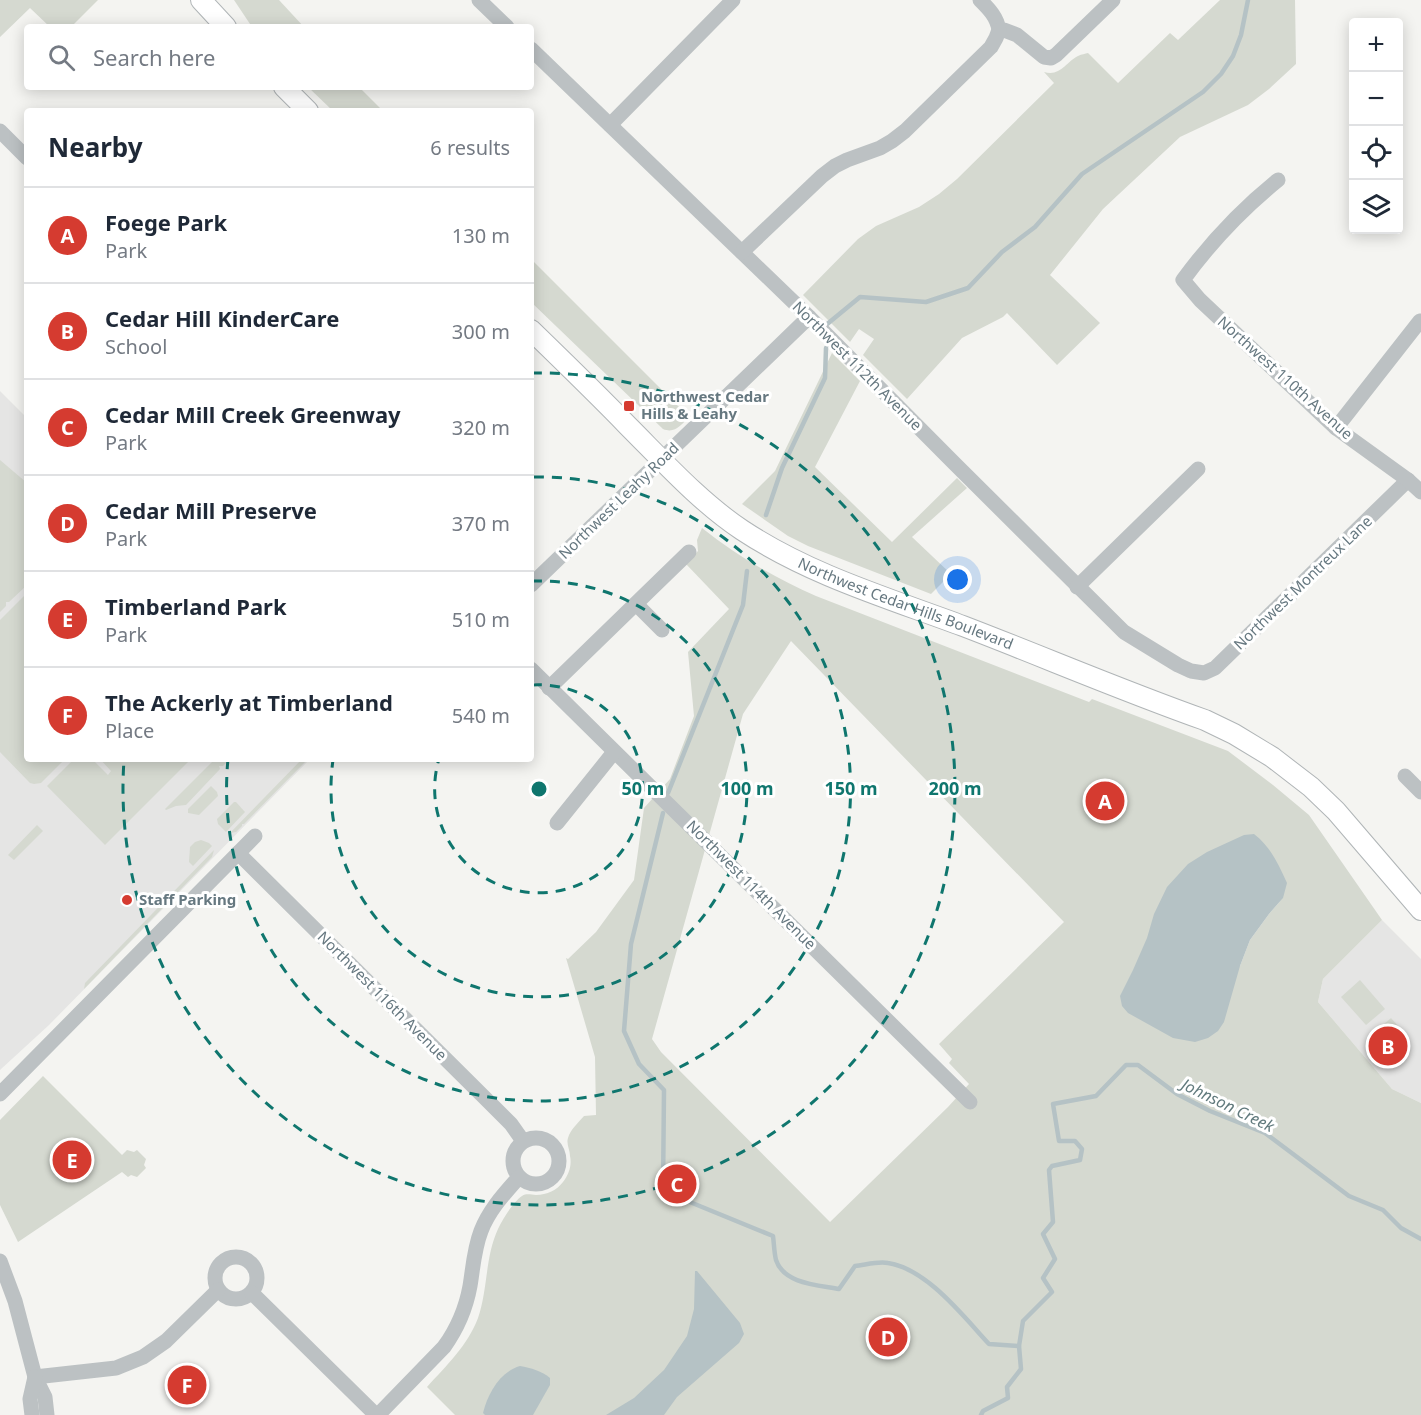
<!DOCTYPE html>
<html lang="en">
<head>
<meta charset="utf-8">
<style>
  :root { --surface:#fff; --page:#f2f2f3; --text:#1f2937; --muted:#747a83; --line:#e0e1e3; --accent:#d53b30 }
  body { margin:0; font-family:"Noto Sans",sans-serif; background:var(--page); color:var(--text) }
  .controls { position:absolute; right:18px; top:18px; display:grid; overflow:hidden; border-radius:6px; box-shadow:0 3px 15px #0003 }
  .controls button { width:54px; height:54px; display:grid; place-items:center; padding:0; border:0; border-bottom:2px solid var(--line); background:var(--surface); color:var(--text); font:30px sans-serif }
  .you { position:absolute; left:958px; top:580px; width:21px; height:21px; margin:-15px; border:4px solid #fff; border-radius:50%; background:#1a73e8; box-shadow:0 0 0 9px #1a73e833 }
  .badge { display:grid; place-items:center; width:39px; height:39px; border-radius:50%; background:var(--accent); color:#fff; font-size:20px; font-weight:700 }
  .pin { position:absolute; translate:-50% -50%; border:3px solid #fff; box-shadow:0 2px 6px #0006 }
  .list { margin:0; padding:0; list-style:none }
  h2 { display:flex; justify-content:space-between; align-items:center; height:78px; margin:0; padding:0 24px; font-size:26px }
  h2 small { font-size:20px; font-weight:400; color:var(--muted) }
  .list li { display:grid; grid-template-columns:39px 1fr auto; gap:18px; align-items:center; box-sizing:border-box; height:96px; padding:0 24px; border-top:2px solid var(--line) }
  .list b { display:block; font-size:22px; white-space:nowrap }
  .list p { margin:0; font-size:20px; white-space:nowrap; color:var(--muted) }
  .list em { font-size:20px; font-style:normal; color:var(--muted) }
  .icon { flex:none; width:33px; height:33px; fill:none; stroke:currentColor; stroke-width:2; stroke-linecap:round; stroke-linejoin:round }
  .map { position:relative; flex:none; width:1421px; height:1415px; overflow:hidden }
  .search { position:absolute; background:var(--surface); box-shadow:0 3px 15px #0003; left:24px; top:24px; width:510px; height:66px; display:flex; align-items:center; gap:15px; box-sizing:border-box; padding:0 21px; border-radius:6px; color:var(--muted); font-size:22px }
  .panel { position:absolute; background:var(--surface); box-shadow:0 3px 15px #0003; left:24px; top:108px; width:510px; height:654px; border-radius:6px }
  .map>svg:first-child { display:block }
  .built { fill:#e5e5e4 }
  .green { fill:#d5d9d0; fill-rule:evenodd }
  .water { fill:#b5c2c5 }
  .lines { fill:none; stroke-linecap:round; stroke-linejoin:round }
  .stream { stroke:#b5c2c5; stroke-width:4.5 }
  .major-casing { stroke:#b0b5b7; stroke-width:22 }
  .minor { stroke:#bcc1c3; stroke-width:15 }
  .major { stroke:#fff; stroke-width:20 }
  .ring { fill:none; stroke:#0f766e; stroke-width:3; stroke-dasharray:10 8 }
  .poi-dot { fill:#d53b30; stroke:#fff; stroke-width:2 }
  .labels { text-anchor:middle; stroke-width:6; stroke-linejoin:round; paint-order:stroke }
  .street-label { font-size:15px; fill:#667880; stroke:#fff }
  .poi-label { font-size:15px; font-weight:bold; fill:#667880; stroke:#fff; text-anchor:start }
  .water-label { font-size:16px; font-style:italic; fill:#617a7d; stroke:#fff }
  .centre { fill:#0f766e; stroke:#fff; stroke-width:3 }
  .ring-label { font-size:18px; text-anchor:middle; font-weight:bold; fill:#0f766e; stroke:#fff; stroke-width:6; stroke-linejoin:round; paint-order:stroke }
</style>
</head>
<body>
<div class="map">
<svg width="1421" height="1415" viewBox="0 0 1421 1415">
  <rect width="100%" height="100%" fill="#f4f4f1"/>
  <g class="built">
    <polygon points="0,391 27,418 27,759 310,759 49,1025 0,1070"/>
    <polygon points="1382,920 1421,959 1421,1103 1392,1089 1318,1002 1323,979"/>
  </g>
  <g class="green">
    <polygon points="0,0 98,0 71,27 50,27 30,8 0,37"/>
    <polygon points="234,0 279,0 304,27 252,27"/>
    <path d="M1220,0h75l1,64 -27,25 -21,16 -68,32 -77,72 -53,66 50,48 -43,42 -50,-52 -4,4 -41,21 -55,61 -44,-44 11,-16 -15,-10 -9,13 -47,-47 55,-56 18,-13 43,-19 20,-13 18,-15 97,-96 -10,-11c16,5 22,-10 34,-16 4,-2 7,-2 10,-3l30,30 52,-50 8,7z"/>
    <polygon points="308,87 359,87 383,111 333,111"/>
    <path d="M531,259l158,158c-8,8 -14,17 -26,12l-132,-127z"/>
    <polygon points="832,353 860,381 815,467 892,542 957,478 967,488 912,537 951,574 931,594 808,546 788,536 742,504 775,471"/>
    <polygon points="0,460 27,483 27,585 9,602 6,602 6,606 0,612"/>
    <path d="M702,528c35,28 73,50 114,68l273,106 3,-3 136,52 45,34 36,30 73,105 -59,59 -5,23 74,87 29,14v312h-966l-28,-28c19,-21 41,-42 51,-69 10,-29 7,-61 20,-89 5,-10 15,-27 24,-33 5,-3 9,-1 14,-1 11,0 21,-5 27,-13 6,-8 9,-17 7,-26 0,-6 -4,-12 -2,-18 2,-8 11,-16 16,-22l12,-1 -1,-58 -29,-99 2,1 28,-27 38,-52 10,-72 26,-29 24,-63 -6,-64 41,-43 -43,-45 12,-13 -1,-11zM791,641l273,281 -125,122 13,15 -3,4 20,21 -21,23 -118,115 -169,-170 -9,-13 91,-325zM1283,898l-14,16 -19,26 -10,26 -93,57z"/>
    <polygon points="27,593 27,759 65,759 41,783 34,784 30,783 0,752 0,620"/>
    <polygon points="74,759 92,759 108,775 111,771 100,759 191,759 105,845 47,786"/>
    <polygon points="215,759 230,759 223,766 219,766 220,769 186,805 176,806 166,810 165,809"/>
    <polygon points="302,759 308,759 244,824 242,824 242,826 236,832 230,833"/>
    <polygon points="211,786 217,792 218,796 199,815 188,813 188,809"/>
    <polygon points="234,802 236,802 245,812 226,832 218,824 217,819"/>
    <polygon points="37,825 43,831 14,860 8,855"/>
    <polygon points="201,840 209,843 212,846 193,866 189,862 190,847 195,842"/>
    <polygon points="214,850 212,857 84,989 85,983"/>
    <polygon points="1360,980 1385,1009 1366,1025 1341,997"/>
    <polygon points="1391,1018 1406,1035 1392,1047 1377,1030"/>
    <polygon points="43,1076 122,1155 127,1150 134,1152 137,1150 146,1159 144,1165 146,1168 137,1177 131,1175 128,1177 122,1172 18,1242 0,1205 0,1120"/>
  </g>
  <g class="water">
    <path d="M1254,834c17,13 24,30 33,49l-4,15 -14,16 -19,26 -10,26 -16,56 -6,9 -10,7 -13,4 -22,-4 -45,-25 -6,-7 -2,-10 13,-26 14,-32 7,-24 13,-27 21,-23 19,-12 37,-17z"/>
    <polygon points="695,1271 697,1271 740,1323 744,1334 739,1343 677,1397 664,1415 606,1415 634,1398 664,1370 687,1336 694,1309"/>
    <path d="M520,1366c11,2 22,5 30,12v7l-17,30h-48l-2,-2c5,-20 17,-41 37,-47z"/>
  </g>
  <g class="lines">
    <g class="stream">
      <polyline points="826,325 860,297 926,302 968,288 1002,252 1035,227 1082,174 1203,92 1221,74 1233,56 1241,35 1248,0"/>
      <polyline points="766,515 782,468 825,378 826,348"/>
      <polyline points="668,793 743,605 747,571"/>
      <path d="M663,813l-32,131 -7,87 15,33 25,26 -1,101 110,45c1,7 1,16 3,24 8,24 42,25 63,29l16,-23c10,-1 23,-5 33,-3 39,6 75,53 101,81l30,2"/>
      <polyline points="981,1415 983,1411 1008,1398 1007,1387 1021,1369 1019,1346 1023,1321 1052,1292 1043,1278 1055,1259 1043,1234 1053,1222 1049,1170 1052,1166 1080,1160 1082,1149 1075,1141 1059,1141 1053,1104 1096,1096 1126,1065 1138,1065 1177,1094 1210,1111 1265,1133 1349,1196 1383,1210 1401,1228 1421,1239"/>
    </g>
    <g class="major-casing">
      <g id="major">
        <polyline points="201,0 226,27"/>
        <polyline points="284,87 308,111"/>
        <path id="s1" d="M531,330c33,32 65,63 97,96 36,36 72,76 114,104 68,45 146,68 221,96 81,31 160,65 242,94l29,14 38,23 39,30 25,24 85,99"/>
      </g>
    </g>
    <g class="minor">
      <polyline points="479,0 507,27"/>
      <path d="M980,0c9,9 17,17 19,30h5l13,5 27,22 7,1 5,-3 57,-55"/>
      <polyline points="531,49 809,317 954,463 1124,632 1178,665 1191,671 1204,673 1215,668 1408,480"/>
      <polyline points="610,125 733,0"/>
      <polyline points="0,131 27,158"/>
      <path d="M1278,180c-36,29 -68,63 -95,100l17,20 136,128 72,52 13,12"/>
      <polyline points="742,252 822,176 835,166 847,160 880,148 892,141 905,131 991,47 996,38 999,30"/>
      <polyline points="1336,428 1420,321"/>
      <polyline points="531,585 809,317"/>
      <polyline points="1077,587 1198,469"/>
      <polyline points="636,604 662,630"/>
      <polyline points="531,669 970,1102"/>
      <polyline points="549,688 689,552"/>
      <polyline points="1405,776 1421,792"/>
      <polyline points="557,823 614,752"/>
      <polyline points="238,853 491,1104 511,1124 523,1141"/>
      <polyline points="0,1094 255,836"/>
      <circle cx="536" cy="1161" r="23"/>
      <circle cx="236" cy="1278" r="21"/>
      <polyline points="0,1261 15,1301 35,1377 45,1397 47,1415"/>
      <polyline points="252,1293 376,1415"/>
      <polyline points="35,1377 116,1368 143,1357 166,1341 218,1290"/>
      <polyline points="32,1415 30,1399 35,1377"/>
      <path d="M378,1415l66,-68c13,-18 22,-39 26,-61 3,-18 4,-37 11,-55 8,-21 23,-37 38,-54"/>
    </g>
    <use href="#major" class="major"/>
  </g>
  <g class="ring">
    <path d="M532 685A104 104 0 1 1 439 759"/>
    <path d="M532 581A208 208 0 1 1 333 760"/>
    <path d="M534 477A312 312 0 1 1 228 759"/>
    <path d="M532 373A416 416 0 1 1 124 760"/>
  </g>
  <g class="poi-dot">
    <rect x="623" y="400" width="12" height="12" rx="3"/>
    <circle cx="127" cy="900" r="6"/>
  </g>
  <g class="labels">
    <g class="street-label">
      <text transform="translate(857 366) rotate(45)" y="5">Northwest 112th Avenue</text>
      <text transform="translate(1285 378) rotate(42)" y="5">Northwest 110th Avenue</text>
      <text transform="translate(619 501) rotate(-44)" y="5">Northwest Leahy Road</text>
      <text transform="translate(1303 583) rotate(-44)" y="5">Northwest Montreux Lane</text>
      <text dy="5" stroke="none"><textPath href="#s1" startOffset="471">Northwest Cedar Hills Boulevard</textPath></text>
      <text transform="translate(751 885) rotate(45)" y="5">Northwest 114th Avenue</text>
      <text transform="translate(382 996) rotate(45)" y="5">Northwest 116th Avenue</text>
    </g>
    <g class="poi-label">
      <text x="641" y="402">Northwest Cedar<tspan x="641" dy="17">Hills &amp; Leahy</tspan></text>
      <text x="139" y="905">Staff Parking</text>
    </g>
    <g class="water-label">
      <text transform="translate(1228 1105) rotate(26)" y="6">Johnson Creek</text>
    </g>
  </g>
  <circle cx="539" cy="789" r="9" class="centre"/>
  <g class="ring-label">
    <text x="643" y="795">50 m</text>
    <text x="747" y="795">100 m</text>
    <text x="851" y="795">150 m</text>
    <text x="955" y="795">200 m</text>
  </g>
</svg>
<div class="controls">
<button>+</button>
<button>−</button>
<button><svg class="icon" aria-label="locate" viewBox="0 0 24 24"><circle cx="12" cy="12" r="6"/><path d="M12 2v4M12 18v4M2 12h4M18 12h4"/></svg></button>
<button><svg class="icon" aria-label="layers" viewBox="0 0 24 24"><path d="M12 4l9 5-9 5-9-5zM3 14l9 5 9-5"/></svg></button>
</div>
<div class="you"></div>
<div class="pin badge" style="left:1105px;top:801px">A</div>
<div class="pin badge" style="left:1388px;top:1046px">B</div>
<div class="pin badge" style="left:677px;top:1184px">C</div>
<div class="pin badge" style="left:888px;top:1337px">D</div>
<div class="pin badge" style="left:72px;top:1160px">E</div>
<div class="pin badge" style="left:187px;top:1385px">F</div>
<div class="search"><svg class="icon" aria-label="search" viewBox="0 0 24 24"><circle cx="10" cy="10" r="6"/><path d="M15 15l6 6"/></svg>Search here</div>
<section class="panel">
<h2>Nearby<small>6 results</small></h2>
<ul class="list">
<li><span class="badge">A</span><div><b>Foege Park</b><p>Park</p></div><em>130 m</em></li>
<li><span class="badge">B</span><div><b>Cedar Hill KinderCare</b><p>School</p></div><em>300 m</em></li>
<li><span class="badge">C</span><div><b>Cedar Mill Creek Greenway</b><p>Park</p></div><em>320 m</em></li>
<li><span class="badge">D</span><div><b>Cedar Mill Preserve</b><p>Park</p></div><em>370 m</em></li>
<li><span class="badge">E</span><div><b>Timberland Park</b><p>Park</p></div><em>510 m</em></li>
<li><span class="badge">F</span><div><b>The Ackerly at Timberland</b><p>Place</p></div><em>540 m</em></li>
</ul>
</section>
</div>
</body>
</html>
